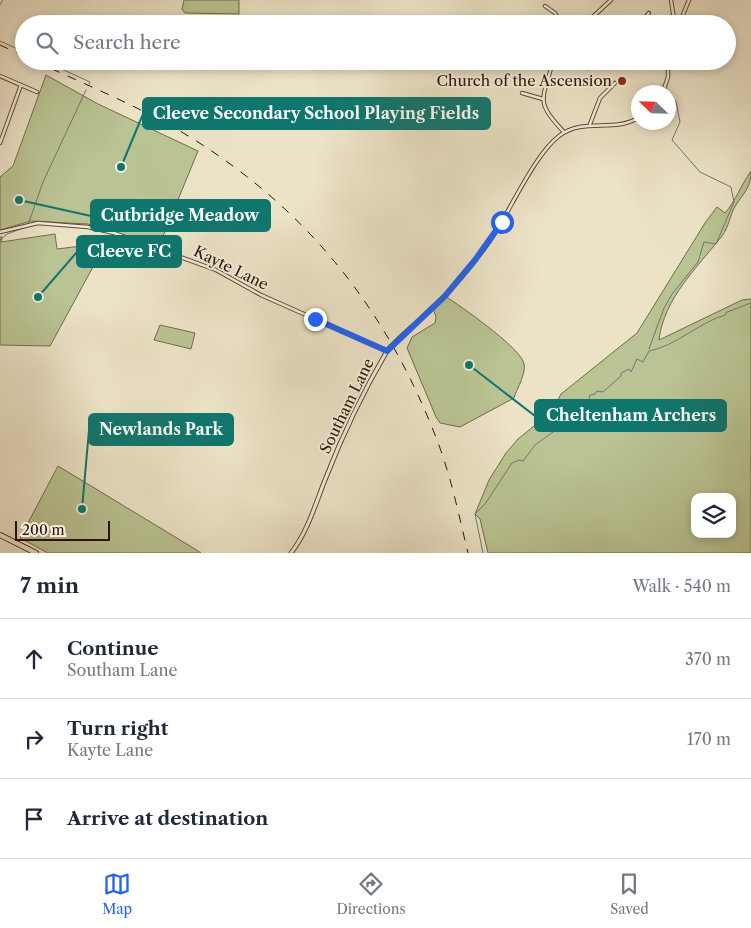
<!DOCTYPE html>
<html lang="en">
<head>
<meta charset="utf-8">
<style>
  :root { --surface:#fff; --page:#f2f2f3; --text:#1f2937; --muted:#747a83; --line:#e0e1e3; --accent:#2563eb }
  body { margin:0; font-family:"Libre Caslon Text",serif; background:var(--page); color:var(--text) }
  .controls { position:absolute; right:15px; bottom:15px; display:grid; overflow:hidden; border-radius:10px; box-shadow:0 2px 8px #0003 }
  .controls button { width:45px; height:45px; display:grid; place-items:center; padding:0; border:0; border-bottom:1px solid var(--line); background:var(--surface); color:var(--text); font:25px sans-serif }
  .compass { position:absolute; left:631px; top:85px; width:45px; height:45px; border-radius:50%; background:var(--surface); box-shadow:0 2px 8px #0003; rotate:293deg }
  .scale { position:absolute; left:15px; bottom:12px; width:95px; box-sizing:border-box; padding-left:5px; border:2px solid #2d1103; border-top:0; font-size:14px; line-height:18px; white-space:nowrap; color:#2d1103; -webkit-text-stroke:4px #f3eddb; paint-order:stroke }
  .stop { position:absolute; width:15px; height:15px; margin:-11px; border:4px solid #2563eb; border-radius:50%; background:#fff }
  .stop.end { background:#2563eb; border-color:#fff; box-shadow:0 1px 5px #0008 }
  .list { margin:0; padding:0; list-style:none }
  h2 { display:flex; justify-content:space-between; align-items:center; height:65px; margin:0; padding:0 20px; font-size:21px }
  h2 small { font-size:16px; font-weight:400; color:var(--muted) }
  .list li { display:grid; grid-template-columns:32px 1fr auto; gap:15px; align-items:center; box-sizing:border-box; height:80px; padding:0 20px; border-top:1px solid var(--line) }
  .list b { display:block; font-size:19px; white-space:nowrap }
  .list p { margin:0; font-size:16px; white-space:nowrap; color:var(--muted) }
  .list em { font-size:16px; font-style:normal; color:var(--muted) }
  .icon { flex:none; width:28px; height:28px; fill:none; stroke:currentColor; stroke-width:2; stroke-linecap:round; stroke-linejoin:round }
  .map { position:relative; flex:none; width:751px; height:553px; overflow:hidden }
  .search { position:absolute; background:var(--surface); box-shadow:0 2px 8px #0003; left:15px; right:15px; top:15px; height:55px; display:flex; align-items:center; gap:12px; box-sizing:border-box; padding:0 18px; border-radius:28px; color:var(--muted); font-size:19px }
  .sheet { height:305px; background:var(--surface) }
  nav { display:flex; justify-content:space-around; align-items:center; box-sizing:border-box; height:70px; border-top:1px solid var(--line); background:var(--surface); font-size:14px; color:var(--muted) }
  nav a { display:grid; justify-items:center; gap:2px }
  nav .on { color:var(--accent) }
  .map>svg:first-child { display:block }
  .green { fill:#bac393; stroke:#746a4b; fill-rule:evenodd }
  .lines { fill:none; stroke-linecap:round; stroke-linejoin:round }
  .stream { stroke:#6e7873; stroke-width:1 }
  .minor-casing { stroke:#5d4634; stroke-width:4.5 }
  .tertiary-casing { stroke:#5d4634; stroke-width:5 }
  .primary-casing { stroke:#2d1103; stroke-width:6 }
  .minor { stroke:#f3eddb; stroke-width:2.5 }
  .tertiary { stroke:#f3eddb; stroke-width:3 }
  .primary { stroke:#ece3c7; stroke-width:4.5 }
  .rail { stroke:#2d1103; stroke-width:1; stroke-dasharray:9 9; stroke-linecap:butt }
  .minor-bridge-casing { stroke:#5d4634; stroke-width:4.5; stroke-linecap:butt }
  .minor-bridge { stroke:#f3eddb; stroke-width:2.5 }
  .route { stroke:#2563eb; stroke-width:6 }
  .poi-dot { fill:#8f2418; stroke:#f3eddb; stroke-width:2 }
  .labels { text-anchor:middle; stroke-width:4; stroke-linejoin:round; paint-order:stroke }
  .poi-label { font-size:15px; fill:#2d1103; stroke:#f3eddb; text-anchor:end }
  .street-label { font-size:15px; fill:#2d1103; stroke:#f3eddb }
  .leader { fill:none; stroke:#0f766e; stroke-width:2 }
  .callout-dot { fill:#0f766e; stroke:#f3eddb; stroke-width:2 }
  .callout { fill:#0f766e; stroke:#0f766e; stroke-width:2 }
  .callout-label { font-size:16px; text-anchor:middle; font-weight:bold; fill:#fff }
</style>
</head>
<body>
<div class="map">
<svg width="751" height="553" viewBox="0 0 751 553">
  <rect width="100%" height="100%" fill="#ece3c7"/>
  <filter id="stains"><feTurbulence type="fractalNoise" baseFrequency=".004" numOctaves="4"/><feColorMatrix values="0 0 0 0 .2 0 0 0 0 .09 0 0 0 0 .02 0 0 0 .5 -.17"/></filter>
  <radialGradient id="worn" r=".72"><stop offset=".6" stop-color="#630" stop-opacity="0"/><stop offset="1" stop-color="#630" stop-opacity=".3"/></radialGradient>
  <g class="green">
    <polygon points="184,0 239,0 239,14 185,13 182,9"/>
    <polygon points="46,75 98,104 198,151 159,246 88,224 31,221 0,230 0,177 13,166"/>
    <path d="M751,171c0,17 -7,21 -15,34 -6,9 -7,22 -14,31 -25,32 -58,62 -63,104l83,-40 9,-1v254h-263l-8,-34 -5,-5 14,-34 17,-27 12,-14 33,-27 10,-18 76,-61 68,-110 12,-16 8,6c10,-11 16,-28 26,-42zM695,497h37v37h-37z"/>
    <polygon points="55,234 57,249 106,243 50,346 0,345 0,237 2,237 1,242"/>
    <path d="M445,296c17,11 71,49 78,65 5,10 -6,27 -9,37l-54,29 -20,-4 -4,-6 -29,-69 5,-11 23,-14 1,-6 -3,-9z"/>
    <polygon points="160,325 195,333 191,349 154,340"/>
    <polygon points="58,466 190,546 201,553 48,553 20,538"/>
  </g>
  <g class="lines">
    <g class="stream">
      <polyline points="0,5 3,0"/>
      <polyline points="0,41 24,52"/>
      <polyline points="44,61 90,82 89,84"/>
      <polyline points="28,225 43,182 86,90"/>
      <polyline points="0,240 7,234 26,227"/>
      <polyline points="649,349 664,308 672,294 698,262 704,242 716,244 734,202 731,187 700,172 672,140 680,122 676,101"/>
      <path d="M483,553l-8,-39 10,-10 27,-41 7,-3 4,1 12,-16 18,-13 2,-6 9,-8 7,-14 8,1 2,-3 8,-2 1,-5 5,-1 2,-3 6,1 18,-16v-3l8,-4 2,3 6,-13 6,3 6,-11c27,-5 49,-28 76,-36l2,-3 24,-9"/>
    </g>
    <g class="minor-casing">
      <g id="minor">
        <polyline points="671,0 674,19 680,23"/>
        <polyline points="545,6 555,13 561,24"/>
        <polyline points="680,22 689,0"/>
        <polyline points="585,24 611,0"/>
        <polyline points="639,24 649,13"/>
        <path d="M553,61c-10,39 -19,40 11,71"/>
        <polyline points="553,64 589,68"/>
        <polyline points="0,76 37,92"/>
        <polyline points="663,92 668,77 668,61"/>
        <polyline points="522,93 543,99"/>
        <polyline points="590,124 600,98 615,83"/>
        <polyline points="0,143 21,85"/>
        <polyline points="0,232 38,223 88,227 114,233 216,270 261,295 387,351 390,347"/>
        <path d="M396,341c14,-14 29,-25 43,-39 18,-18 36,-40 51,-61 19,-28 44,-86 69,-105 25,-19 54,-3 79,-18"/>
      </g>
    </g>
    <g class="tertiary-casing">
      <path id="tertiary" d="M291,553c17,-22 24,-48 34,-73 17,-44 38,-88 62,-129"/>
    </g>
    <g class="primary-casing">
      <polyline id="primary" points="0,535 36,553"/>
    </g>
    <use href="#minor" class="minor"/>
    <use href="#tertiary" class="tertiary"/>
    <use href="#primary" class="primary"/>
    <g class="rail">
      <polyline points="0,45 24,56"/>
      <path d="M35,61c55,26 114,49 166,83 113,73 188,171 236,296 14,36 22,76 31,113"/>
    </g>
    <g class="minor-bridge-casing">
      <polyline id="minor-bridge" points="390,347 396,341"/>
    </g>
    <use href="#minor-bridge" class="minor-bridge"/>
  </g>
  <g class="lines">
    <polyline class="route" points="315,319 387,351 445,296 475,260 502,222"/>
  </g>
  <circle class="poi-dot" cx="622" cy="81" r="5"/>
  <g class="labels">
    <g class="poi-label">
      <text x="612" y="86">Church of the Ascension</text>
    </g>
    <g class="street-label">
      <text transform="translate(231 268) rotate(26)" y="5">Kayte Lane</text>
      <text transform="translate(347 406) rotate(-64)" y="5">Southam Lane</text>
    </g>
  </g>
  <path class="leader" d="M121 167L143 114M19 200L91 216M38 297L77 252M469 365L535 416M82 509L89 430"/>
  <g class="callout-dot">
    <circle cx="121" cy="167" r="5"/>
    <circle cx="19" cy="200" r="5"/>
    <circle cx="38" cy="297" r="5"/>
    <circle cx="469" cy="365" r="5"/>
    <circle cx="82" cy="509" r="5"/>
  </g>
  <g class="callout">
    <rect x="143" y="98" width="347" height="31" rx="5"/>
    <rect x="91" y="200" width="179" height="31" rx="5"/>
    <rect x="77" y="236" width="104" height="31" rx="5"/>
    <rect x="535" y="400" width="191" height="31" rx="5"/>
    <rect x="89" y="414" width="144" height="31" rx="5"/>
  </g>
  <g class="callout-label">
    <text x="316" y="119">Cleeve Secondary School Playing Fields</text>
    <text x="180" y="221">Cutbridge Meadow</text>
    <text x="129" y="257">Cleeve FC</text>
    <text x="631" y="421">Cheltenham Archers</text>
    <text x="161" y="435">Newlands Park</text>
  </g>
  <rect width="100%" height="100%" filter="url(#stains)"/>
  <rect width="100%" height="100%" fill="url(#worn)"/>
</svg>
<div class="controls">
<button><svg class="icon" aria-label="layers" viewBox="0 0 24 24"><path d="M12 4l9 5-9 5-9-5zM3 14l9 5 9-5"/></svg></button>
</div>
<svg class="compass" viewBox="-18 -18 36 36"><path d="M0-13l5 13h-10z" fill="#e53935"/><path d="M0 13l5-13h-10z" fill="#747a83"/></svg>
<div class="scale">200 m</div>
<div class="stop" style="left:502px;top:222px"></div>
<div class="stop end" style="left:315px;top:319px"></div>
<div class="search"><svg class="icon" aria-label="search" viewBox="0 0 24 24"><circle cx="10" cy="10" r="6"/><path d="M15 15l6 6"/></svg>Search here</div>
</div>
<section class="sheet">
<h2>7 min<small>Walk · 540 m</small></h2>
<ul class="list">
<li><svg class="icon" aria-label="ahead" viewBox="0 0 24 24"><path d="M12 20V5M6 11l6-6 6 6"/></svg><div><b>Continue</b><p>Southam Lane</p></div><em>370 m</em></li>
<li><svg class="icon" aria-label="right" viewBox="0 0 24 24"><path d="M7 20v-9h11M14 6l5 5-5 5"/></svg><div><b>Turn right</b><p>Kayte Lane</p></div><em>170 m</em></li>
<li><svg class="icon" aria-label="arrive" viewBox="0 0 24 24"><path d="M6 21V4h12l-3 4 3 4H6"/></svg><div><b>Arrive at destination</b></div></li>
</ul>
</section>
<nav>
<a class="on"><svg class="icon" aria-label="map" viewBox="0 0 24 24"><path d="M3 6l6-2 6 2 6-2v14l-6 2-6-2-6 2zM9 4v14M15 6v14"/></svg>Map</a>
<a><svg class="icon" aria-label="directions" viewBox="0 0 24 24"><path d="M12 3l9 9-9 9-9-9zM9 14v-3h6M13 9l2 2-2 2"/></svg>Directions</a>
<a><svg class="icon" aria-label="saved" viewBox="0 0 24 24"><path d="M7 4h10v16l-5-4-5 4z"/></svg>Saved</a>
</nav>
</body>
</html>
